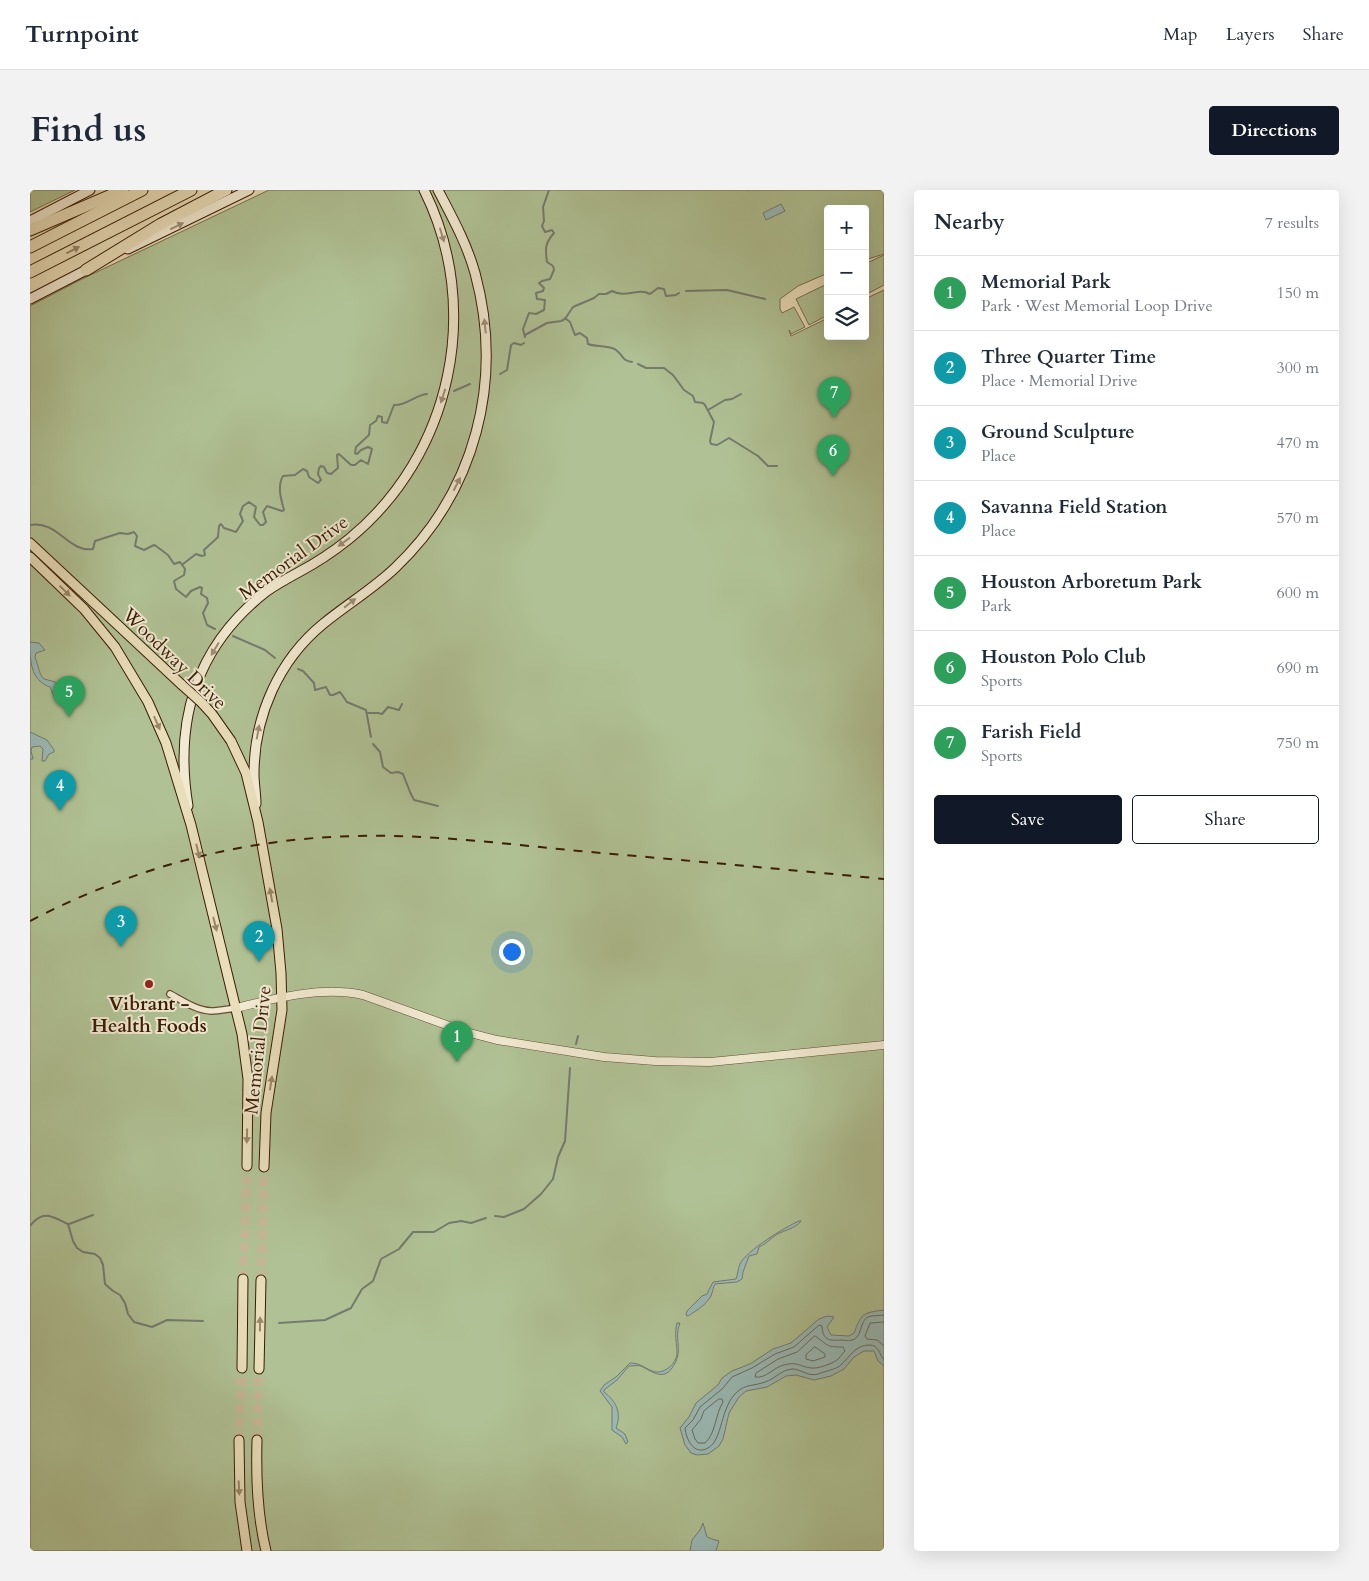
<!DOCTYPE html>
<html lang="en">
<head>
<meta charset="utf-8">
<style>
  :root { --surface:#fff; --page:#f2f2f3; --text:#1f2937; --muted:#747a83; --line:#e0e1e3; --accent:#111827 }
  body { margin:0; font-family:Cardo,serif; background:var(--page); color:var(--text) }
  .controls { position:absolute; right:15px; top:15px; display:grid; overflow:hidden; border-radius:5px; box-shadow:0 5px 20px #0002 }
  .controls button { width:45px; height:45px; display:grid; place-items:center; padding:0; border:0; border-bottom:1px solid var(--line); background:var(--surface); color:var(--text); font:25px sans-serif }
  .you { position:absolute; left:481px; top:761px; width:18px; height:18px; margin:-12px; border:4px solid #fff; border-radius:50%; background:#1a73e8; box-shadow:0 0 0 8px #1a73e833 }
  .badge { display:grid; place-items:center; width:32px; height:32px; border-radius:50%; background:var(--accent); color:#fff; font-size:16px; font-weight:700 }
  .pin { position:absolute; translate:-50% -41px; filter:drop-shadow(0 1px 2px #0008) }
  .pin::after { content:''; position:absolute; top:26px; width:18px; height:15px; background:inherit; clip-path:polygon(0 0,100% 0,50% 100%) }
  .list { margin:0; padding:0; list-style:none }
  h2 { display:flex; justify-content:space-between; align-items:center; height:65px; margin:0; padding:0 20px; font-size:21px }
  h2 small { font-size:16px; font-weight:400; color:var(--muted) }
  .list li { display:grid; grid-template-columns:32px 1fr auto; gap:15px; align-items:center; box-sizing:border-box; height:75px; padding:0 20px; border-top:1px solid var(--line) }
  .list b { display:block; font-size:19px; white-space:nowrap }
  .list p { margin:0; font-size:16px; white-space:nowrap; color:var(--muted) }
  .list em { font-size:16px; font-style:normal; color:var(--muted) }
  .actions { display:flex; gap:10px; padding:15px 20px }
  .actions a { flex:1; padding:11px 0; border:1px solid var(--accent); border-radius:5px; text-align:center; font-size:18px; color:var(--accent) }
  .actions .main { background:var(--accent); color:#fff }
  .icon { flex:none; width:28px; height:28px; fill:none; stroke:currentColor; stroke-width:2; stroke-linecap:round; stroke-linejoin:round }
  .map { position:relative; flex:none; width:854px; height:1361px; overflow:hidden; border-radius:5px }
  header { display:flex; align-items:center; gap:30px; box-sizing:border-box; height:70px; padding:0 25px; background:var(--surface); border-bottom:1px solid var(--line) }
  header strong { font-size:24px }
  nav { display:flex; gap:28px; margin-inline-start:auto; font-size:18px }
  .intro { display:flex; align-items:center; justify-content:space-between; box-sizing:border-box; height:120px; padding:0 30px }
  h1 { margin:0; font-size:35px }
  .button { padding:12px 22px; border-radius:5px; background:var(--accent); color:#fff; font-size:18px; font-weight:700 }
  main { display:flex; gap:30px; padding:0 30px }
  aside { flex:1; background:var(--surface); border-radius:5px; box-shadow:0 5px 20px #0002 }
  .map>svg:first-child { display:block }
  .green { fill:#b0c295; stroke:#756e4c }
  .water { fill:#9abbb8; stroke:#747b70 }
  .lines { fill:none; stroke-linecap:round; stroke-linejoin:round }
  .shore { stroke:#6a6b5e; stroke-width:1 }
  .stream { stroke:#747b70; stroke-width:2 }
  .primary-tunnel { stroke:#c6b796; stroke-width:9; stroke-dasharray:9 4.5; stroke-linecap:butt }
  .minor-casing { stroke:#664c32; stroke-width:8 }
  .tertiary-casing { stroke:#664c32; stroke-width:9 }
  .secondary-casing { stroke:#3a1b04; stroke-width:11 }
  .primary-casing { stroke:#3a1b04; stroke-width:11 }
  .motorway-casing { stroke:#3a1b04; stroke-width:13 }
  .minor { stroke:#f1ead2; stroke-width:5.5 }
  .tertiary { stroke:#f1ead2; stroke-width:8 }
  .secondary { stroke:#f1ead2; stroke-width:9 }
  .primary { stroke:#e9deba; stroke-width:9 }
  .motorway { stroke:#e9deba; stroke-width:11 }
  .rail { stroke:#3a1b04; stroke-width:2; stroke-dasharray:9 9; stroke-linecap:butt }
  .primary-bridge-casing { stroke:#3a1b04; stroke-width:11; stroke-linecap:butt }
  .primary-bridge { stroke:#e9deba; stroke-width:9 }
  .oneway { fill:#9f8d75 }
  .oneway2 { fill:#9a8668 }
  .poi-dot { fill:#8f2418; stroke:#f1ead2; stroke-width:2 }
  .labels { text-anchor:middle; stroke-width:4; stroke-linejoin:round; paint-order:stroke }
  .street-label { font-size:19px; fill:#3a1b04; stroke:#f1ead2 }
  .poi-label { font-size:19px; font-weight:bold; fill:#3a1b04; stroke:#f1ead2 }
</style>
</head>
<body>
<header>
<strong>Turnpoint</strong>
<nav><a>Map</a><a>Layers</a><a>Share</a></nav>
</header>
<div class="intro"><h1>Find us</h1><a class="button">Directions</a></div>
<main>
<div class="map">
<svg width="854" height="1361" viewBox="0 0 854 1361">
  <rect width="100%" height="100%" fill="#e9deba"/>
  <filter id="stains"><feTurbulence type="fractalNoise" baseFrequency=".004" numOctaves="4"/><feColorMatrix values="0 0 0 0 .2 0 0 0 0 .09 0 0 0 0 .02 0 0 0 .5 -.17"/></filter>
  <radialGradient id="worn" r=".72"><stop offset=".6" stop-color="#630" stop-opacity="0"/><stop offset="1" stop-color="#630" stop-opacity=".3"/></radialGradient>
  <g class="green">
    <polygon points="0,0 45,0 0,22"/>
    <polygon points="239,0 854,0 854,64 835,70 835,19 798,19 798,83 768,96 750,109 750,119 752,123 764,117 775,137 761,144 759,140 761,146 798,128 798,146 835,146 835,109 854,100 854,1361 0,1361 0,116 52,89"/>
    <polygon points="854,65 854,95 835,105 835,74"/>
    <polygon points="795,95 798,101 798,125 779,135 766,109"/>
  </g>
  <g class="water">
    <polygon points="751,14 755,21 736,30 733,23"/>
    <path d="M0,452l9,1 6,7 -9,3 -1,5c4,7 3,15 9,21 11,3 22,4 20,18l-3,4c-8,-1 -8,-8 -11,-14 -20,-7 -20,-27 -20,-45z"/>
    <polygon points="0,542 17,550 24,560 24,562 19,564 15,571 12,571 13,559 10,556 2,557 1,561 3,569 0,569"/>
    <path d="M769,1031h2c-6,8 -17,9 -25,14 -6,4 -10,9 -17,12l-2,7 -8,2 -6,16 -1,7 -5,3 -22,2c-2,3 -2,7 -4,12 -6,10 -14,14 -23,20l-2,-1 1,-4 15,-15 5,-2 6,-12 23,-3c2,-5 2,-11 4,-15 6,-13 45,-37 59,-43z"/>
    <path d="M854,1120v56l-6,-5 -4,-10h-10l-10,6 -10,12 -13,7 -17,4 -18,-5 -10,1 -19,11 -21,4 -7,6 -10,16 -6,26 -4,7 -11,8 -11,1 -6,-2 -6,-8 -5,-17 9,-11 7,-14 22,-18 4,-7 10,-7 18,-7 23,-15 18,-6 28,-24 8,-3 7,1 -7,10 4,8 18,1 5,-3c8,-20 8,-20 30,-23z"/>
    <path d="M647,1133h3c-7,17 5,27 -8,45 -9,13 -21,3 -31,-2 -4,-1 -8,0 -12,0l-12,14 -13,10v2c12,9 18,21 12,36l9,6 3,8 -2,2 -4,-7 -10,-7v-23l-12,-16 4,-6 12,-8 14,-14c12,0 16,7 26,9 9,1 20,-8 21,-18 0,-10 -3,-21 0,-31z"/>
    <polygon points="673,1333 677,1347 682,1349 689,1351 686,1361 660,1361 662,1350 670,1340"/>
  </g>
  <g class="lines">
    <g class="shore">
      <path d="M854,1125c-5,1 -11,0 -16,2 -8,4 -6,16 -12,21 -5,4 -10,2 -15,2 -13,1 -18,0 -19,-14l-3,-1 -25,22 -19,7 -23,14 -20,9 -10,12 -22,18 -7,13 -8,8c1,11 9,28 23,20 15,-8 12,-41 29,-56 8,-8 18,-6 28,-10 10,-3 16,-12 27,-13 9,0 16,8 26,5 7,-3 18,-4 24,-10 8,-8 14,-19 27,-19 10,0 10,9 15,15"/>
      <polyline points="854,1132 840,1133 835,1146 837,1149 847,1150 854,1156"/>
      <path d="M785,1146c14,9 9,11 28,11l2,4c-3,2 -5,7 -8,9 -5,4 -20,9 -26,8 -11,-1 -13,-7 -27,-3 -10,2 -18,14 -29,12l1,-4 22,-14 19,-7z"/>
      <polygon points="785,1157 795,1164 795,1167 783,1171 776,1169 776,1165"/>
      <path d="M689,1209h3l1,3c-8,13 -7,31 -18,41h-7l-3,-4 -3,-9 9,-11 3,-8z"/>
    </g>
    <g class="stream">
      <polyline points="656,101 697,100 735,109"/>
      <path d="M535,128l5,4 5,13 5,-2 7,5 1,6c6,3 22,1 28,6 7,5 6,11 16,12"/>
      <path d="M495,145l22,-12 14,-2 4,-2 8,-12 21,-9 5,-4h7l6,-3c15,8 25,-4 38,3l8,-6 6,1 2,7 10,-1 3,-2"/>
      <path d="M495,147l-2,-8 6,-16 7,1 8,-4 1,-10 -8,-1 -1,-6 7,-2 1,-3 -5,-5 3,-2 8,-2 4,-9 -1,-4 -6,-4c-2,-13 -2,-19 7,-29l-2,-3 -7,2 -3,-6 2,-5 -1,-14 6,-17"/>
      <polyline points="608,174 616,178 634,178 643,185 654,200 663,206 665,212 673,213 675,215 684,232 680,251 681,254 687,255 699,248 728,266 738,276 747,276"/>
      <polyline points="470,184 477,180 481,155 484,153 491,155 494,153"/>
      <polyline points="424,201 440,194"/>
      <polyline points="678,220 695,210 702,209 711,204"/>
      <path d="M0,335c28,-5 38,28 63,24l2,-8 25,-8 8,1 6,-2 3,4 -2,10 9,4 10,-5 2,1 12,9 6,9 6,-2 5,7 -1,6 -10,6 2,8 10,8 5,-6 9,-4 2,1 -1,6 6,4 1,5 -5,10 4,12 8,4"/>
      <path d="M153,374l13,-10 6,2 3,-1 -1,-5 14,-13 1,-11 2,-2 3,4 12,4 7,-11 -3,-7 3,-8 6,-4 7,5 -2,10 6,8h3l3,-3 -3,-10 4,-6 15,5 2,-1c-3,-11 -7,-24 -1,-34l12,-1 8,-6 4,2 2,6 9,6 3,-3 -3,-6 1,-6 2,-2 3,1 3,6 4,1 7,-6 -1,-13 2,-1 12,11h4l6,-5 7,4 4,-15 -4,-2 -7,3 -4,4 -2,-1 1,-6 13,-12 1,-10 6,-4 2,-5 4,1v5l5,1 7,-18c12,1 21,-10 33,-11"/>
      <polyline points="203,446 235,460 245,468"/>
      <polyline points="268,479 273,481 284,493 285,500 296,497 300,505 303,505 310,502 317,512 336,520 341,547"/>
      <polyline points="338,523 348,523 352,524 358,517 369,520 372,514"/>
      <polyline points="343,554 350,562 353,577 361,583 368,582 373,584 380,602 384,610 408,616"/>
      <polyline points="546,854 548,846"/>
      <polyline points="465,1026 474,1027 494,1019 511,1004 523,989 528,967 535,951 540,878"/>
      <polyline points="39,1034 63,1025"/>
      <path d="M0,1036c13,-17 23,-9 38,-2l5,17 4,7 6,4 12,2 5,4 3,7 2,19 8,7 7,4 5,8 3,11 6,8 18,5 15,-7 36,1"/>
      <polyline points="249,1133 295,1130 321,1118 332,1099 343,1091 351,1069 369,1059 383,1042 404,1042 419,1033 431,1031 441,1033 456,1028"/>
    </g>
    <g class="primary-tunnel">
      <polyline points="213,1089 217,976"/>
      <polyline points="231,1090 234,977"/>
      <polyline points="209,1250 212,1178"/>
      <polyline points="227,1250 229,1179"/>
    </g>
    <g class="minor-casing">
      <path id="minor" d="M140,804c13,7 26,16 41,17 8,0 17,-2 25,-3"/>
    </g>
    <g class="tertiary-casing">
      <path id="tertiary" d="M206,818c40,-10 86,-22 127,-13l103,37 31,8 107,17 51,4 55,1 174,-17"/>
    </g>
    <g class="secondary-casing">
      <g id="secondary">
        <polyline points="0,31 60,0"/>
        <polyline points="98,59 219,0"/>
        <polyline points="0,109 60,78"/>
        <path d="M226,614c0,-10 -2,-20 -2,-30 0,-58 25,-114 69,-150 23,-19 50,-35 72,-56 81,-77 109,-188 80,-295 -8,-29 -23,-56 -37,-83"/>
        <path d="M158,616c-14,-85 8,-160 79,-215 10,-7 21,-13 32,-19 17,-9 35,-21 50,-33 103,-84 134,-231 75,-349"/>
      </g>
    </g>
    <g class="primary-casing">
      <g id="primary">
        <polyline points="0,353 152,495"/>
        <polyline points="0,367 54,419 85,457 118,512 136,553 161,635 212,844 218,889 217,976"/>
        <polyline points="172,513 182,524 201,551 216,583 228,632 247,739 251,783 252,820 236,923 234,977"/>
        <polyline points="212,1178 213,1089"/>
        <polyline points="229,1179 231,1090"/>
        <polyline points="209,1250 210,1312 217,1361"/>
        <path d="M227,1250c-1,38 0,74 9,111"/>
      </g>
    </g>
    <g class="motorway-casing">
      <g id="motorway">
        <polyline points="0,40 93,0"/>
        <polyline points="0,57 112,0"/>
        <polyline points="56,80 131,34 196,0"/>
        <polyline points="0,82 161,0"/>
      </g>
    </g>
    <use href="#minor" class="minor"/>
    <use href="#tertiary" class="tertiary"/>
    <use href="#secondary" class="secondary"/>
    <use href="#primary" class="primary"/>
    <use href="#motorway" class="motorway"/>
    <path class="rail" d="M0,731c102,-53 212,-83 327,-85 74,-2 149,8 222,15 102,9 203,18 305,28"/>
    <g class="primary-bridge-casing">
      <polyline id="primary-bridge" points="152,495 172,513"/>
    </g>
    <use href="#primary-bridge" class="primary-bridge"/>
  </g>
  <defs><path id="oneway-solid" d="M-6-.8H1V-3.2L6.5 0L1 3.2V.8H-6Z" transform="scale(1.25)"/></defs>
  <g class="oneway">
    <use href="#oneway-solid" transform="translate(147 36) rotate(-26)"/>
    <use href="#oneway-solid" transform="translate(412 45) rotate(73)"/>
    <use href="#oneway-solid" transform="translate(455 136) rotate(-96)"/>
    <use href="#oneway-solid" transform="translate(413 206) rotate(108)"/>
    <use href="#oneway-solid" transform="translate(427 294) rotate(-63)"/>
    <use href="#oneway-solid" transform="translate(314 352) rotate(144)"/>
    <use href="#oneway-solid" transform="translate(320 413) rotate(-38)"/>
    <use href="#oneway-solid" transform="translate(185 459) rotate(121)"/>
    <use href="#oneway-solid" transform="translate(228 542) rotate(-80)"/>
  </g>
  <g class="oneway2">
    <use href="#oneway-solid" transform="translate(43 60) rotate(-27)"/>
    <use href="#oneway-solid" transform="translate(35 401) rotate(44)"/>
    <use href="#oneway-solid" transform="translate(127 533) rotate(66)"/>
    <use href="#oneway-solid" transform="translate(168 661) rotate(76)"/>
    <use href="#oneway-solid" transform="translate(241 705) rotate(-100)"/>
    <use href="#oneway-solid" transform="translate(185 734) rotate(76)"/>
    <use href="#oneway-solid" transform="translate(241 893) rotate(-81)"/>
    <use href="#oneway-solid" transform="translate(217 946) rotate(91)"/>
    <use href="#oneway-solid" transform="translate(230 1134) rotate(-89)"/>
    <use href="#oneway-solid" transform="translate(209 1298) rotate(87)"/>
  </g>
  <circle class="poi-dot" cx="119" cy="794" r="5"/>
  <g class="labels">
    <g class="street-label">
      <text transform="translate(263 367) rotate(-36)" y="7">Memorial Drive</text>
      <text transform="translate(145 468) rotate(44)" y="7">Woodway Drive</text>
      <text transform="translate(227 860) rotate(-84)" y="7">Memorial Drive</text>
    </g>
    <g class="poi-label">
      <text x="119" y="820">Vibrant -<tspan x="119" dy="22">Health Foods</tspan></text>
    </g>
  </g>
  <rect width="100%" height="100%" filter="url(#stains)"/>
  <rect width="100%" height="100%" fill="url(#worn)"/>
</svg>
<div class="controls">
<button>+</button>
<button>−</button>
<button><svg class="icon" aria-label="layers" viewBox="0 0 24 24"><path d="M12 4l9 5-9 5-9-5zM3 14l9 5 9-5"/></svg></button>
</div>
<div class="you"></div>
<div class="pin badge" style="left:427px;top:872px;background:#2e9e5b">1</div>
<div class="pin badge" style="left:229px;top:772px;background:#0f9aa8">2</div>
<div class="pin badge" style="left:91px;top:757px;background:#0f9aa8">3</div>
<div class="pin badge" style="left:30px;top:621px;background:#0f9aa8">4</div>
<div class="pin badge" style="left:39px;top:527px;background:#2e9e5b">5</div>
<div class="pin badge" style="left:803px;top:286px;background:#2e9e5b">6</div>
<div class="pin badge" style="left:804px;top:228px;background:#2e9e5b">7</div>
</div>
<aside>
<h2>Nearby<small>7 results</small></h2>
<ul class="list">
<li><span class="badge" style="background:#2e9e5b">1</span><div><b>Memorial Park</b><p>Park · West Memorial Loop Drive</p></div><em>150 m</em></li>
<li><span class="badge" style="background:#0f9aa8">2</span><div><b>Three Quarter Time</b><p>Place · Memorial Drive</p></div><em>300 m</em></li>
<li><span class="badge" style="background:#0f9aa8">3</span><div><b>Ground Sculpture</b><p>Place</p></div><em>470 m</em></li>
<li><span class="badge" style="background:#0f9aa8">4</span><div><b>Savanna Field Station</b><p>Place</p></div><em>570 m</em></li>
<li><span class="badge" style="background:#2e9e5b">5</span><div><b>Houston Arboretum Park</b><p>Park</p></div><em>600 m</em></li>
<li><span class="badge" style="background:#2e9e5b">6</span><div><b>Houston Polo Club</b><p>Sports</p></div><em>690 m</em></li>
<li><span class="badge" style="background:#2e9e5b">7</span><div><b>Farish Field</b><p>Sports</p></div><em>750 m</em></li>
</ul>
<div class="actions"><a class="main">Save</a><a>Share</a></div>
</aside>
</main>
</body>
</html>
